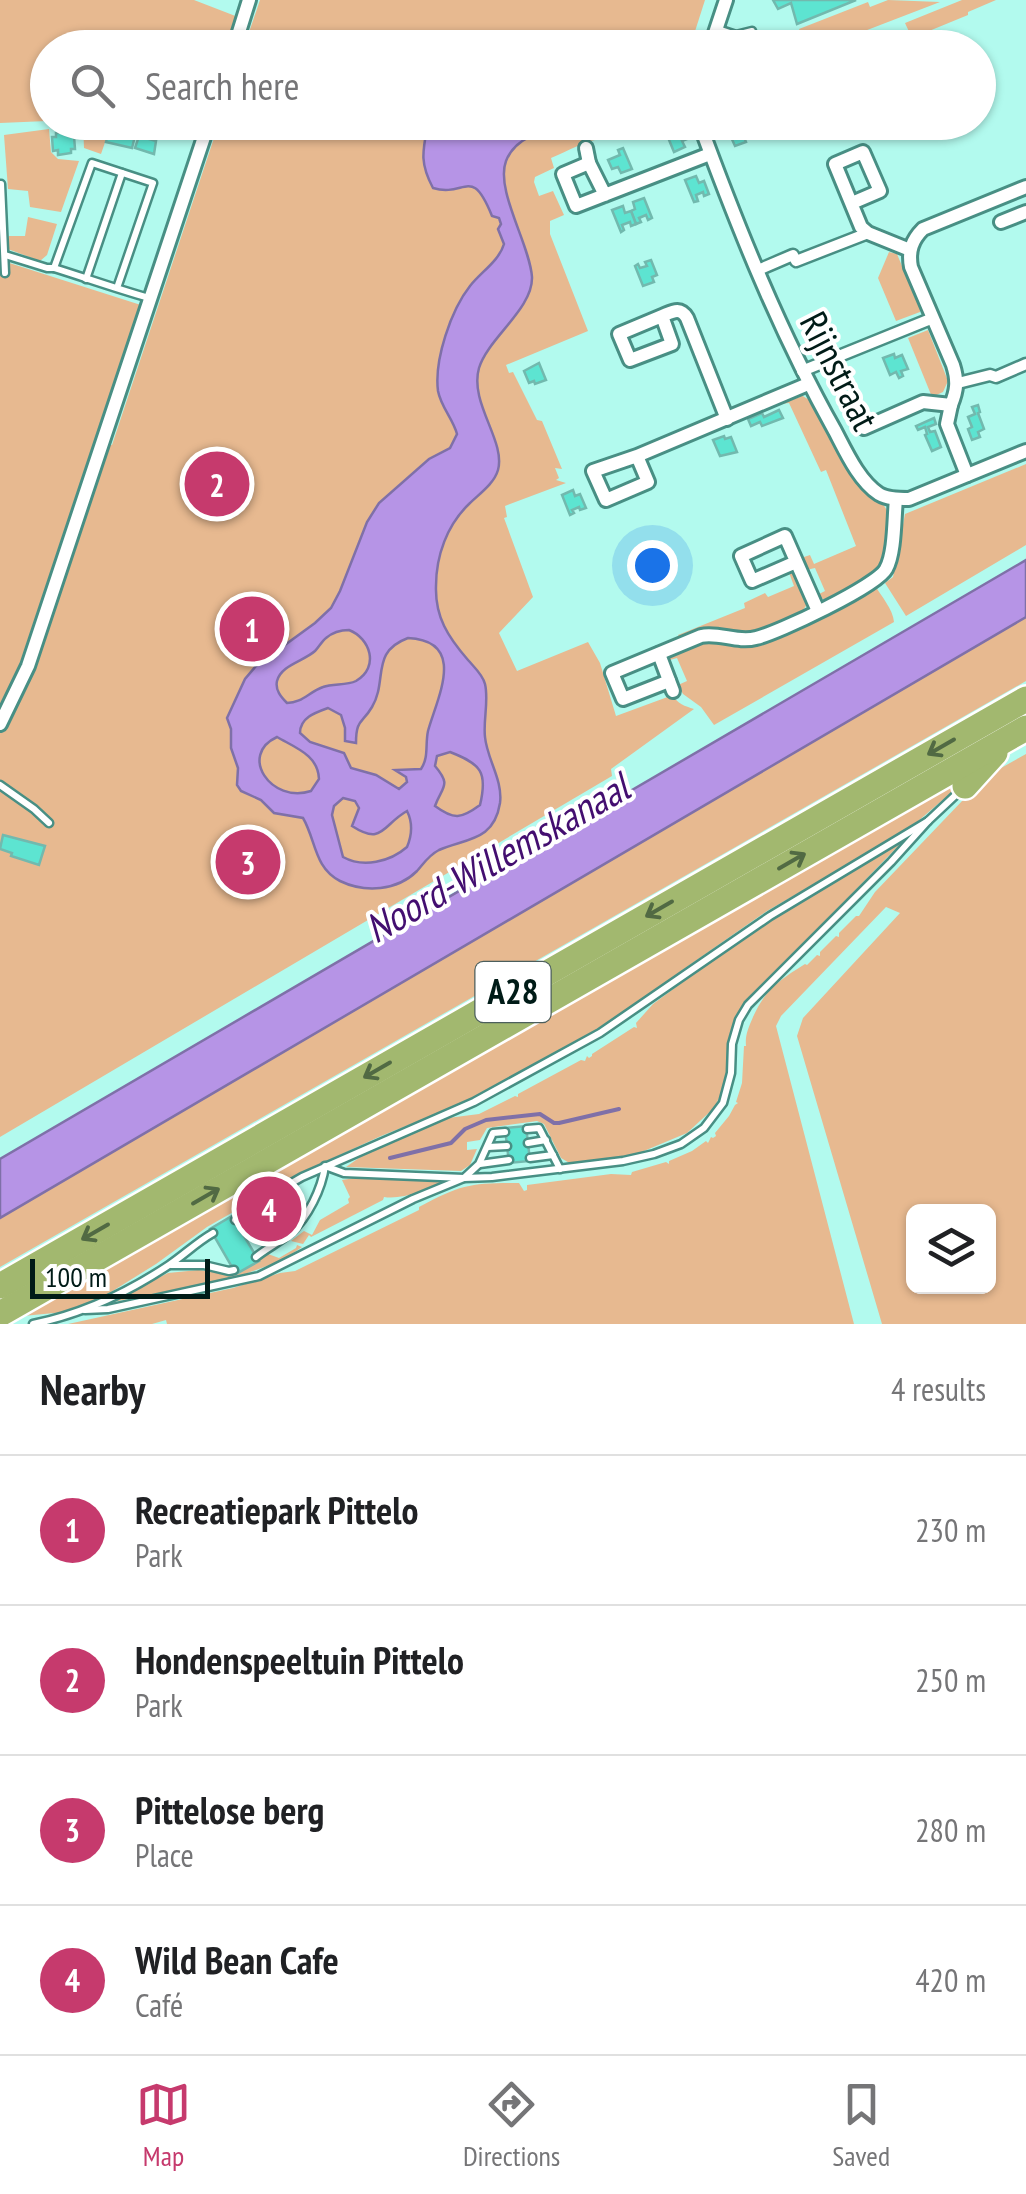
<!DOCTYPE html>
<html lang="en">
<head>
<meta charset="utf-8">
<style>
  :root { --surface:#fff; --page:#f2f2f2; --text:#202124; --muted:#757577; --line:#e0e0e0; --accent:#c63a6d }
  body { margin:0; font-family:"PT Sans Narrow",sans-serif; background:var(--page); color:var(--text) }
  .controls { position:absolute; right:30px; bottom:30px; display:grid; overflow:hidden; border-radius:15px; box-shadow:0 2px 8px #0004 }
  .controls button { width:90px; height:90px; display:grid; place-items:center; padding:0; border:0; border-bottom:2px solid var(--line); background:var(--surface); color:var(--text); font:50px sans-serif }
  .scale { position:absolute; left:30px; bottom:25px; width:180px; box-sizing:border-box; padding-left:10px; border:5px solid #001b17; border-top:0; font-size:28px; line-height:35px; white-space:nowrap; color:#001b17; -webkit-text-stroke:8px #fff; paint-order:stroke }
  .you { position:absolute; left:652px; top:565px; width:35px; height:35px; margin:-25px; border:8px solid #fff; border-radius:50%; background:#1a73e8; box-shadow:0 0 0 15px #1a73e833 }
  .badge { display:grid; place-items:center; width:65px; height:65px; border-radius:50%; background:var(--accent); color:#fff; font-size:32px; font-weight:700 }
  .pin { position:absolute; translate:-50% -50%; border:5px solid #fff; box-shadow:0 2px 10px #0006 }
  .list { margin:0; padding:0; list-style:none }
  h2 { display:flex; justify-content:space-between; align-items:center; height:130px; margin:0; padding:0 40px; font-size:42px }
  h2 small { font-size:32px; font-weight:400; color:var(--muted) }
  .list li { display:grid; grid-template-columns:65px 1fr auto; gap:30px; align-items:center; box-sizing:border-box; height:150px; padding:0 40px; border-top:2px solid var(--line) }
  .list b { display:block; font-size:38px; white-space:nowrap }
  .list p { margin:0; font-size:32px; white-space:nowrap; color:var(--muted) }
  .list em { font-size:32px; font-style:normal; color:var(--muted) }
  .icon { flex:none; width:55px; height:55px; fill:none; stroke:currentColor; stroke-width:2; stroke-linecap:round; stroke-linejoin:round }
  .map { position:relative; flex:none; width:1026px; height:1324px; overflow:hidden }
  .search { position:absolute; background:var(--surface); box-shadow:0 2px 8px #0004; left:30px; right:30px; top:30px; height:110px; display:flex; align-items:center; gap:25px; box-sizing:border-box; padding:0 35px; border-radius:55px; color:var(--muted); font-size:38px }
  .sheet { height:730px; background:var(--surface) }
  nav { display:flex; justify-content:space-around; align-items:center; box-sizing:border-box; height:140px; border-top:2px solid var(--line); background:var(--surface); font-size:28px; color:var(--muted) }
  nav a { display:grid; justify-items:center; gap:5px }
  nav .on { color:var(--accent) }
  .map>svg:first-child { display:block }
  .green { fill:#e7b990; fill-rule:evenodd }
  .water { fill:#b694e6; stroke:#7f70a8; stroke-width:2.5; fill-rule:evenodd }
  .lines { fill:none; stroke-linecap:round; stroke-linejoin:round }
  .stream { stroke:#7f70a8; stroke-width:4 }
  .building { fill:#5de4d1; stroke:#72b9ae; stroke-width:2.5 }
  .service-casing { stroke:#488f84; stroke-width:11 }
  .pedestrian-casing { stroke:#488f84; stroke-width:15 }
  .minor-casing { stroke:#488f84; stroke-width:18 }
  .motorway-casing { stroke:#fff; stroke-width:30 }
  .service { stroke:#fff; stroke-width:6 }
  .pedestrian { stroke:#fff; stroke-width:10 }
  .minor { stroke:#fff; stroke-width:12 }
  .motorway { stroke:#a2b86f; stroke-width:25 }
  .oneway { stroke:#516a43 }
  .labels { text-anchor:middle; stroke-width:8; stroke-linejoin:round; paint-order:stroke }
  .shield { fill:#fff; stroke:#4c5f5d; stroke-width:2.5 }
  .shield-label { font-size:35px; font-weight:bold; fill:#001b17 }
  .street-label { font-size:38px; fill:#001b17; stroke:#fff }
  .water-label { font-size:40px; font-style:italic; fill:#430e70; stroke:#fff }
</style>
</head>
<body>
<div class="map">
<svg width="1026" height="1324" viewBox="0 0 1026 1324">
  <rect width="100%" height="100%" fill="#b2faee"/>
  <g class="green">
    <polygon points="0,0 194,0 238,17 228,47 48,48 47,121 0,123"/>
    <polygon points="260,0 705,0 690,47 244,47"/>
    <polygon points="888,0 940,2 823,47 806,47 799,29 868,2 870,7"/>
    <polygon points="962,0 996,0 968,12 968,15 912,38 905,23"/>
    <polygon points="83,123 203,123 199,133 111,125 101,154 84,148"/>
    <path d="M219,123h432l-42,16c-19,-2 -40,12 -58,19l3,10 -19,9 -1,5 5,14 14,-5 11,24 -14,6v13l38,97 -82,34 3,8 4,-1 24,48 5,1 20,48 -7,-1 4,10 -3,2 10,3 -61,23 2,11 -3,1 29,79 -34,36 18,38 71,-29 12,21 16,53 57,-21c4,9 12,11 21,14l-83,60 1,7 -612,361v-877l144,46 -44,136 12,3z"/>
    <polygon points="49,129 51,152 58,159 79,161 61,212 30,207 28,191 8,189 4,135"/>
    <polygon points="28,217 57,224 47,255 40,261 5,248 9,236 25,236"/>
    <polygon points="889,252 897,254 920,309 920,312 896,321 878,278"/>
    <polygon points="928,330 948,381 943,392 932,397 908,338"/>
    <polygon points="801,395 811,401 855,478 870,494 882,502 889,514 883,557 878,570 826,600 815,596 825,591 815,568 806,570 801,558 810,555 814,564 856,546 826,470 821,472 789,403 781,404 800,397"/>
    <polygon points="1026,464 1026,545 906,616 885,583 893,577 905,514"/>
    <polygon points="788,570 794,571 808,603 801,613 755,633 680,639 678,635 745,608 744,603 765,593 768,597 794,586"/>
    <path d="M874,584c7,12 19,25 20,38l-180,103 -13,-18 -18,-13 -5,-9 9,-4 -10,-23 -11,3 2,-6 32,-13 49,2z"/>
    <polygon points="1026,617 1026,681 0,1267 0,1218"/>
    <path d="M1026,754v570h-144l-85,-288 6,-18 97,-105 -14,-6 -105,109 -5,10 78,298h-687l-1,-4 -14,4h-84l165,-36 47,-15 15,-2 124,-61v-3c43,-23 52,-24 100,-24l5,8 3,-1v-5l84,-11 20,1 1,-3 34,-10 3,2v-3l23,-10 14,-10 2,2 3,-6 2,1 3,-2 -1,-3 14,-17 6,-11 3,-2 -2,-1 6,-19 2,-37h2c-1,-11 2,-17 7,-29 13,-29 27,-37 52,-53l2,1 10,-10 3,1v-4l16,-16 3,1v-4l17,-17h3l16,-24 110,-115zM914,1212h74v74h-74z"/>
    <polygon points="968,775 952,792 917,822 884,844 767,911 681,971 649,996 562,1051 461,1104 381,1136 305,1171 207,1227 156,1264 103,1297 65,1312 23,1316 39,1305"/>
    <polygon points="904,840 747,1002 732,1028 728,1065 722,1092 714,1108 687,1133 632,1156 571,1164 561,1158 544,1124 537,1121 487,1128 480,1140 467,1142 467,1150 477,1149 470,1165 461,1171 346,1167 366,1153 448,1118 479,1114 515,1096 518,1097 518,1094 581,1060 585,1061 587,1056 589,1058 592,1056 592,1054 634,1027 637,1028 636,1023 653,1004 749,933"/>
    <path d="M355,1178l89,2 2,1c-19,8 -43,19 -62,16l-1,3 -72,37 -2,-2 -6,9 -12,-3 13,-10 8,4 8,-15 29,-17 -1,-4 2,-2 -8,-17z"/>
    <polygon points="297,1245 302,1247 283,1260 234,1278 108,1303 168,1273 198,1270 234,1274 268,1254 279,1258 296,1248"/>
  </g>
  <g class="water">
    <path d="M428,123h147c-25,7 -58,10 -69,38 -11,29 24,84 26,116 1,32 -44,61 -53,91 -10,35 27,73 19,102 -4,14 -19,24 -29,34 -22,21 -33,52 -33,82 -1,31 12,51 32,74 6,7 15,15 17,24 4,17 -2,36 0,53 2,22 18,43 15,66 -6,38 -33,35 -61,47 -10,5 -15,13 -22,21 -20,20 -52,22 -77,10 -26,-13 -24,-41 -37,-63l-29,-5 -13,-13 -20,-9 -4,-6 1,-17 -7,-20v-19l-4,-11 18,-39 11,-13 59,-43 16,-15 9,-17 27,-69 12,-19 50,-44 21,-11 7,-14c-4,-15 -16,-27 -19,-43 -4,-31 13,-81 32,-105 11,-14 29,-25 34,-42l-6,-15 3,-5 -2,-6 -7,-2c-21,-52 -26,-18 -59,-28 -14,-26 -10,-38 -5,-65zM349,630c21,8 31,37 7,51 -10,5 -23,2 -33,6 -14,5 -21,16 -36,16 -6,-6 -12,-13 -10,-22 4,-16 27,-20 38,-30 4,-4 7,-10 11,-13 7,-6 15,-8 23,-8zM408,638c60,3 29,60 20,93 -3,14 1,26 -7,38l-26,1 11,7 1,5 -8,7 -23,-14 -25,-7 -7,-15 -34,-11 -10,-9c0,-15 14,-20 28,-25l13,7 4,13v13l11,2c0,-24 6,-19 16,-36 16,-27 -2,-55 36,-69zM277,737c19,11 41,18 42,42l-8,12c-40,13 -73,-36 -34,-54zM450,752c31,12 38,20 30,53 -19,14 -26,15 -45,1 7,-20 17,-20 0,-40l2,-10zM343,798l12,3 4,7 -7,18c31,20 30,-1 55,-15 6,12 5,24 0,36 -17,15 -44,21 -64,10l-11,-42 2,-9z"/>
    <polygon points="1026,560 1026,617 0,1218 0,1159"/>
  </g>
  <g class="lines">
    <polyline class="stream" points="390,1158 451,1143 465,1129 486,1120 540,1114 554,1123 559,1123 619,1109"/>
  </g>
  <g class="building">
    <polygon points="773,0 856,0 797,24 791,3 778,9"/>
    <polygon points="732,122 738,122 746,142 735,146 726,126"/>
    <polygon points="681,126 687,139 682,141 685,147 674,152 665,130 669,128 671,134 678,131 676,128"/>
    <polygon points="115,131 135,136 132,148 106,142 108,134 114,135"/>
    <polygon points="69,132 69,136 74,136 75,149 71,149 71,153 58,155 58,150 53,151 52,137 56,137 56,133"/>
    <polygon points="139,136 156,141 154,154 135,148"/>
    <polygon points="623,148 632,169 621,173 618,167 612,169 608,160 620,155 618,150"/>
    <polygon points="696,176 699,183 704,181 709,194 704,196 703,192 696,195 698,201 694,202 685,180"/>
    <polygon points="644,198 652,218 648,220 646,215 639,218 641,222 636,224 631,211 635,209 633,202"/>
    <polygon points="623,206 625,213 631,211 636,224 631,226 630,222 622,225 624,230 621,232 612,210"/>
    <polygon points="651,260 657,275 652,277 654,282 643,286 635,266 638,264 640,268 647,266 645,262"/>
    <polygon points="894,354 895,358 902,355 908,369 901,371 903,376 899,378 896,372 890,375 883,358"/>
    <polygon points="539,363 546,380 535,384 534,381 529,383 524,371"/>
    <polygon points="978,405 980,412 978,413 984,429 978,432 980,437 972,440 968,429 972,427 968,417 975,414 972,407"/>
    <polygon points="779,410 783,418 762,426 760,422 751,426 748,419 762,413 764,417"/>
    <polygon points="934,418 936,424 928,427 930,432 935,431 941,447 932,451 925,435 927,434 925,427 918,430 916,426"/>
    <polygon points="724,436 725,439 731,437 737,452 720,456 713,440"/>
    <polygon points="573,490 575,496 580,494 586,508 580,510 579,507 572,510 574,513 570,515 562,495"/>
    <polygon points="3,835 45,846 39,865 11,856 12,853 0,849"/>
    <polygon points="526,1126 530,1161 509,1163 505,1128"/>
    <polygon points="278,1197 291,1219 269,1232 256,1210"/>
    <polygon points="232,1216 259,1261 236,1274 210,1229"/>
  </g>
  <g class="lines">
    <g class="service-casing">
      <g id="service">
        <polyline points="718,29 736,35 752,31"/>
        <polyline points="1,184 5,273"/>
        <polyline points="5,255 47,268 54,268"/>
        <polyline points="86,279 122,173"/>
        <path d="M117,288l36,-105 -61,-20 -38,105c32,10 63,21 95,30"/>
        <polyline points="0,785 34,809 49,823"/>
        <polyline points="527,1129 539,1128 560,1169"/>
        <polyline points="528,1143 546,1140"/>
        <polyline points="488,1147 507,1146"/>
        <polyline points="530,1158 553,1155"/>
        <polyline points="480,1164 509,1160"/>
        <polyline points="235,1220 243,1211 302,1177 474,1102 600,1033 770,916 928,821 961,790"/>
        <path d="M256,1257c11,-9 24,-15 34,-24 18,-15 32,-45 35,-67l19,7 120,5 15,-14 14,-31 12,-1"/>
        <polyline points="171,1265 204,1265 229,1271 234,1270"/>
        <polyline points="85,1310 108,1309 259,1276 413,1199 464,1178 492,1177 623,1161 654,1154 681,1144 704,1128 723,1103 731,1073 732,1044 739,1020 748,1005 891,862 928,821"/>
        <path d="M33,1324c49,-10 94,-31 136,-59 15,-10 28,-23 44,-32"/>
      </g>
    </g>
    <g class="pedestrian-casing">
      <g id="pedestrian">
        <polyline points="758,270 793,255 796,261 868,233"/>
        <polyline points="802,371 933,318"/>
        <polyline points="958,383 990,375 996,377 1026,364"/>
      </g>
    </g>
    <g class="minor-casing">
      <g id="minor">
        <polyline points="234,48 249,0"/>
        <polyline points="710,48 726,0"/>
        <path d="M699,122c39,106 81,211 136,309 11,21 24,50 44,63 8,5 20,5 30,5l117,-48"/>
        <polyline points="586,148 589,163"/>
        <polyline points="605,195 589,163 563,174 576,206 710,154"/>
        <polyline points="852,203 880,191 863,152 835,164 861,227 868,233 910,250"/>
        <polyline points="1001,222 1026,212"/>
        <path d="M662,316l-43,18 11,26 42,-16 -10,-28c10,-4 18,-10 25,2l40,101"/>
        <polyline points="951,405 947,424 967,475"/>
        <path d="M864,428l59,-26 28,3c6,-15 7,-24 2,-40l-42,-98c-3,-16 1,-27 12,-38l103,-42"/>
        <polyline points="637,456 648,482 606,500 593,471 637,456 808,384"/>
        <polyline points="796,562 752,581 741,556 785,536 818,611"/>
        <polyline points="659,654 673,691"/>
        <path d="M669,681l-46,18 -11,-26 89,-37c18,-4 36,7 55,2 22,-5 121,-52 130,-69 9,-16 8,-51 10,-70"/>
        <polyline points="0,724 28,666 209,122"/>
      </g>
    </g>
    <g class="motorway-casing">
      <g id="motorway">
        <polyline points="965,786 995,753"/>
        <polyline points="0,1286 1026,699"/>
        <polyline points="0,1314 1026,728"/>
      </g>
    </g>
    <use href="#service" class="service"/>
    <use href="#pedestrian" class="pedestrian"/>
    <use href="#minor" class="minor"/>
    <use href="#motorway" class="motorway"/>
  </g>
  <defs><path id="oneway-shaft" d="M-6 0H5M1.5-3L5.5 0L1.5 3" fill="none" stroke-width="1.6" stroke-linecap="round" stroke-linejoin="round" transform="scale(2.5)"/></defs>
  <g class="oneway">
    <use href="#oneway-shaft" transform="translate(941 747) rotate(150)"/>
    <use href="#oneway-shaft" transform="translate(792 861) rotate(-30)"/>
    <use href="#oneway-shaft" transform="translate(659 909) rotate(150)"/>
    <use href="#oneway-shaft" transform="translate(377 1070) rotate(150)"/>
    <use href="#oneway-shaft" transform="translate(206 1196) rotate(-30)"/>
    <use href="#oneway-shaft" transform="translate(95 1232) rotate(150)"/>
  </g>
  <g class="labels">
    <rect class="shield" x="475.5" y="962" width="75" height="60" rx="8"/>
    <g class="shield-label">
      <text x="513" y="1004">A28</text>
    </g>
    <g class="street-label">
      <text transform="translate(839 371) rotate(63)" y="13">Rijnstraat</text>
    </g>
    <g class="water-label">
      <text transform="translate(497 858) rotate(-30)" y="14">Noord-Willemskanaal</text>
    </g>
  </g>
</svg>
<div class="controls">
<button><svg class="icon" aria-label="layers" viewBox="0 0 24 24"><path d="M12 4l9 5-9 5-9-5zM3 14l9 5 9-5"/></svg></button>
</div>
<div class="scale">100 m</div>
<div class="you"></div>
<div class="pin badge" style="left:252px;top:629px">1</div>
<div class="pin badge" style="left:217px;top:484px">2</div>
<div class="pin badge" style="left:248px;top:862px">3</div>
<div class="pin badge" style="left:269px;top:1209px">4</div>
<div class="search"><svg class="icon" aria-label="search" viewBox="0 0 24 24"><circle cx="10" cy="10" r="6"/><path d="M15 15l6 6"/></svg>Search here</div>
</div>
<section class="sheet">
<h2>Nearby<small>4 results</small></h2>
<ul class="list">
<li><span class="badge">1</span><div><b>Recreatiepark Pittelo</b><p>Park</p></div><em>230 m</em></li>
<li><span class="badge">2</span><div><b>Hondenspeeltuin Pittelo</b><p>Park</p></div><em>250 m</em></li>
<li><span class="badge">3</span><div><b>Pittelose berg</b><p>Place</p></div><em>280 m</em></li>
<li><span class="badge">4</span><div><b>Wild Bean Cafe</b><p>Café</p></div><em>420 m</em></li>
</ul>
</section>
<nav>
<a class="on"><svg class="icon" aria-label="map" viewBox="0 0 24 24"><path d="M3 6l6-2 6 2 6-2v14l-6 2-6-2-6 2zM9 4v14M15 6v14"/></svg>Map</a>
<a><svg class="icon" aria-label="directions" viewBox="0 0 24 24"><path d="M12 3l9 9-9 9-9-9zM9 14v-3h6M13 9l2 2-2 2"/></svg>Directions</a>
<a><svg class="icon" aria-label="saved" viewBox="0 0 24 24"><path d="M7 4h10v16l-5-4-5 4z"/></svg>Saved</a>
</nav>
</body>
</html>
